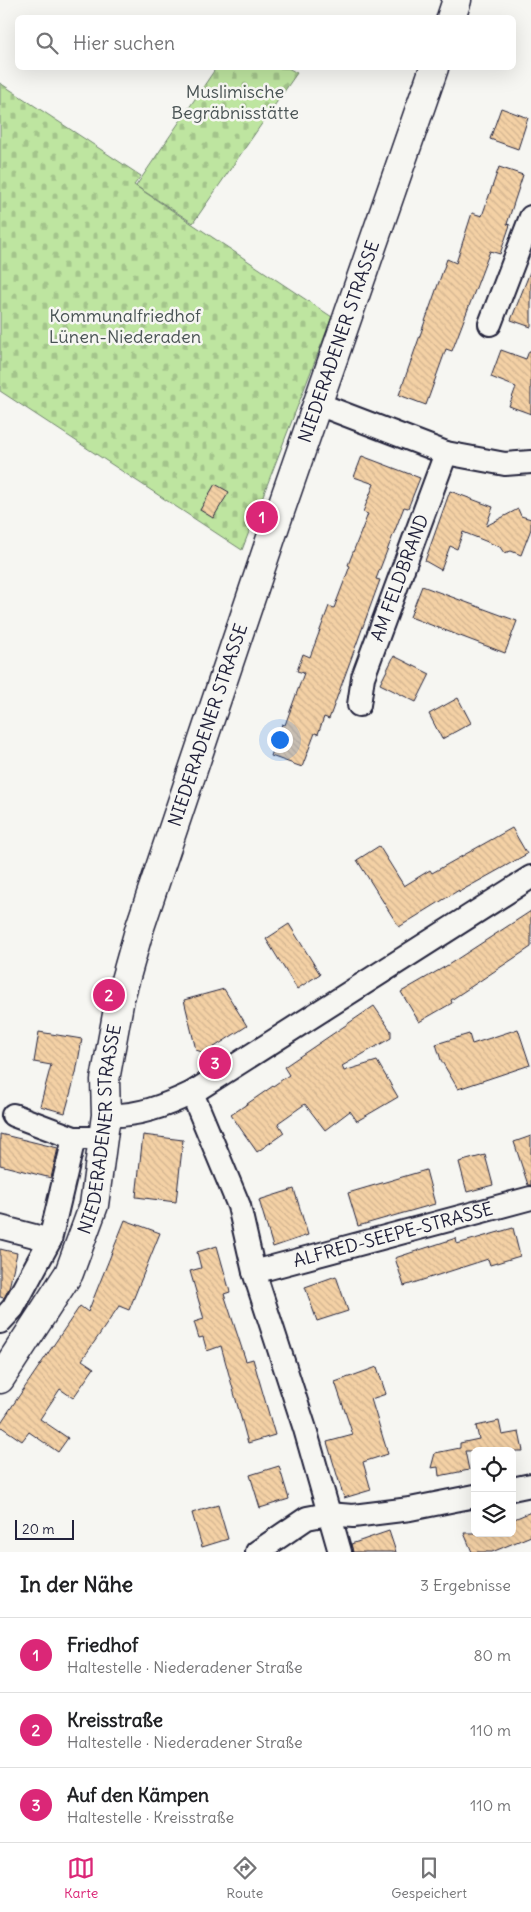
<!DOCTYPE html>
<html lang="de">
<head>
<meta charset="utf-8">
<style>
  :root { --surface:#fff; --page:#f6f6f6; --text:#202124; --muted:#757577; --line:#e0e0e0; --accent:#db2777 }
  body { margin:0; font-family:Delius,sans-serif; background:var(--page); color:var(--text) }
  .controls { position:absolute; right:15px; bottom:15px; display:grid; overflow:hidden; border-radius:8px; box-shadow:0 5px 20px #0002 }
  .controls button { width:45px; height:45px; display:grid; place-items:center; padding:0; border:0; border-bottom:1px solid var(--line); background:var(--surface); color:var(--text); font:25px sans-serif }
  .scale { position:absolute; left:15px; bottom:12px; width:59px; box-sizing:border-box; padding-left:5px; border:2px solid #22223b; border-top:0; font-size:14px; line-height:18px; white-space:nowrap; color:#22223b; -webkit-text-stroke:4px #f6f6f2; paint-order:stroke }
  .you { position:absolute; left:279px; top:739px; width:18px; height:18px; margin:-12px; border:4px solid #fff; border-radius:50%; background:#1a73e8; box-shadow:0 0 0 8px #1a73e833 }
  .badge { display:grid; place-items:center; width:32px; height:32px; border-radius:50%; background:var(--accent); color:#fff; font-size:16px; font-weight:700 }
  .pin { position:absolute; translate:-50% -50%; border:2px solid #fff; box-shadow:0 1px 5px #0006 }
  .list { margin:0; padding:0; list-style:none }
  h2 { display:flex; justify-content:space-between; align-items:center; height:65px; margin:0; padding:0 20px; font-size:21px }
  h2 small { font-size:16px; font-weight:400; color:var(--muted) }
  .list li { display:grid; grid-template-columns:32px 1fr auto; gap:15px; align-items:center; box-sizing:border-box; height:75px; padding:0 20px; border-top:1px solid var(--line) }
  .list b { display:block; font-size:19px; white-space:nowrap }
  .list p { margin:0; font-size:16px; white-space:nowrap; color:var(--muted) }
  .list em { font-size:16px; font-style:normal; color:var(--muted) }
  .icon { flex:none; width:28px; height:28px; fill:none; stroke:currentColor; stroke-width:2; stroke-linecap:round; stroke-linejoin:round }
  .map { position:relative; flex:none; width:531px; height:1552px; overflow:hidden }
  .search { position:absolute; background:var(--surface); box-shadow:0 5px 20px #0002; left:15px; right:15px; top:15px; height:55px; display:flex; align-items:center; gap:12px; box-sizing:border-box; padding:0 18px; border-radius:8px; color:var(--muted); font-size:19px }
  .sheet { height:290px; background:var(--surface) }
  nav { display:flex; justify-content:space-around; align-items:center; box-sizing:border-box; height:70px; border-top:1px solid var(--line); background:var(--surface); font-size:14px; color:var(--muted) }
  nav a { display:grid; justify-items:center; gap:2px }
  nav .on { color:var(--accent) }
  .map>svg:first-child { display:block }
  .cemetery { fill:url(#cemetery-stones); stroke:#70846e }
  .building { fill:url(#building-back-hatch); stroke:#22223b }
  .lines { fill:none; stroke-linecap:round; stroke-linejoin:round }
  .minor-casing { stroke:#22223b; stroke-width:26 }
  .tertiary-casing { stroke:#22223b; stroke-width:31 }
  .minor { stroke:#f6f6f2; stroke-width:22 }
  .tertiary { stroke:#f6f6f2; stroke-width:28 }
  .labels { text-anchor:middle; stroke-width:5; stroke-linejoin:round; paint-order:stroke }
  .park-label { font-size:18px; fill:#495354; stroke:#f6f6f2 }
  .street-label { font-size:18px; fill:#22223b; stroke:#f6f6f2 }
</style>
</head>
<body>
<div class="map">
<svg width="531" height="1552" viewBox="0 0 531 1552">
  <defs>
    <pattern id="cemetery-stones" width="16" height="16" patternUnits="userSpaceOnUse" patternTransform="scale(1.25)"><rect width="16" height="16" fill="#bee5a0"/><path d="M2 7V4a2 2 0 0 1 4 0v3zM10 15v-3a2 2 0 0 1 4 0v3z" fill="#a3c48b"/></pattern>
    <pattern id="building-back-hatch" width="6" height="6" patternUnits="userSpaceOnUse" patternTransform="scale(1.25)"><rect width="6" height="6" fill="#f4d1a5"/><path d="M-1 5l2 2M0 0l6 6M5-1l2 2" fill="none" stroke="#d1b38f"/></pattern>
  </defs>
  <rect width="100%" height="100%" fill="#f6f6f2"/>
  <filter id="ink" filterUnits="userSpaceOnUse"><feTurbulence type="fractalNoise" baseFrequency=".02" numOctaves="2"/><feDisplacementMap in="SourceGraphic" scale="10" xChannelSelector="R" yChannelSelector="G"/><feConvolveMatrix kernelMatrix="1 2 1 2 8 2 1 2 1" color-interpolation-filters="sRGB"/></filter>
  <g filter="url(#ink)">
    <g class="cemetery">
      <polygon points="216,68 288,68 297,73 193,223 136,186"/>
      <polygon points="0,83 141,176 134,185 332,317 242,550 0,391"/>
    </g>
    <g class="building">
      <polygon points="501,108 528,118 518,149 490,139"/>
      <polygon points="499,167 523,175 507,224 510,225 500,254 490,251 452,351 446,349 426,405 399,395 447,259 456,263 472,213 482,216"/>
      <polygon points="530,272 531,272 531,327 511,320"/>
      <polygon points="501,350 526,359 529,351 531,351 531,414 509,406 516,387 491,377"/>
      <polygon points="362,456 420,478 408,508 404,507 376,579 380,580 329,719 324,717 318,734 315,733 302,767 271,756 282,724 285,725 304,673 297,671 303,654 310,657 329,606 334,608 350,566 348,565 368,514 363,512 374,484 354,477"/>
      <polygon points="215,484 229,492 213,518 200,510"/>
      <polygon points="450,491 493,507 486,526 518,509 521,516 531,519 531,529 521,555 511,551 504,553 500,547 463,532 457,549 450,546 441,570 425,561"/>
      <polygon points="422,586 517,621 505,653 410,617"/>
      <polygon points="394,656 430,674 416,702 380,684"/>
      <polygon points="458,698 471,723 442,739 429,714"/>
      <polygon points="512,828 527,854 459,892 459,890 399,927 357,860 379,846 404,886 430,870 432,873"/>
      <polygon points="531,911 531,947 451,1000 452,1003 419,1022 401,992 448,965"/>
      <polygon points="289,924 320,974 297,989 266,939"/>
      <polygon points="224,989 247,1026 205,1053 196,1050 184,1000"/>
      <polygon points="374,1006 391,1031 391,1038 342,1066 344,1071 377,1061 398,1097 357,1121 350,1111 325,1130 305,1104 278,1123 284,1133 257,1152 231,1115 289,1075 284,1067"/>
      <polygon points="518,1029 530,1065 458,1089 441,1060 436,1044 469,1034 472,1044"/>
      <polygon points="39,1032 82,1039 76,1073 65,1113 40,1106 51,1065 34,1062"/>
      <polygon points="0,1134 58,1148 51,1178 0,1165"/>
      <polygon points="143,1135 183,1140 176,1202 136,1197"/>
      <polygon points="531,1136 531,1185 528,1185 514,1142"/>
      <polygon points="485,1155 493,1185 467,1192 459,1162"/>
      <polygon points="426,1170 435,1204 358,1226 348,1193"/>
      <polygon points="294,1189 308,1235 273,1247 259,1200"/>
      <polygon points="125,1220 160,1233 129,1310 119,1306 82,1360 94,1368 73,1398 60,1389 40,1419 68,1438 58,1452 29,1432 22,1441 0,1426 0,1424 80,1306 88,1312"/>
      <polygon points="513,1228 520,1256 490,1265 488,1259 404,1286 395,1258 456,1238 457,1244"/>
      <polygon points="217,1246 230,1292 224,1294 246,1361 253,1359 275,1435 248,1443 221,1346 207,1351 203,1337 199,1338 194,1322 204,1319 190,1271 201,1268 197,1252"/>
      <polygon points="0,1249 17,1253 9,1288 4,1298 0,1297"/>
      <polygon points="336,1276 348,1311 317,1321 305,1287"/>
      <polygon points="377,1367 386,1394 371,1399 388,1454 363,1462 371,1490 344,1498 327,1442 353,1435 335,1382"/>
      <polygon points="499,1421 502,1435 519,1432 523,1451 465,1451 469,1470 439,1476 438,1467 431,1468 435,1453 460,1448 460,1443 479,1439 476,1426"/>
      <polygon points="279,1466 289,1499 260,1508 250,1475"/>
      <polygon points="218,1505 228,1539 202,1547 192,1513"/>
      <polygon points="531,1512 531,1536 492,1552 472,1552 464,1533 512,1533 512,1520"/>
      <polygon points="389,1531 396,1552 353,1552 351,1544"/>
    </g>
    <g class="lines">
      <g class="minor-casing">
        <g id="minor">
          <polyline points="490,324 531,217"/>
          <polyline points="318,404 446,453 505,464 531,462"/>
          <path id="s1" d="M359,705l4,-28 83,-224"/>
          <polyline points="192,1093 239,1206 254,1272 305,1429 340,1552"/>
          <polyline points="13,1115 74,1138 90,1138"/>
          <path d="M106,1115c30,2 59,-9 86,-22l339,-216"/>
          <polyline points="0,1227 50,1240 74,1138"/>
          <path id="s2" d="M254,1272l277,-74"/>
          <polyline points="0,1322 13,1308 50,1240"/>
          <polyline points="512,1489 531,1485"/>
          <polyline points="257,1552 307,1518 328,1514 353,1516 410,1509 475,1496"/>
        </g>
      </g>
      <g class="tertiary-casing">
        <g id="tertiary">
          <polyline points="451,18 457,0"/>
          <path id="s3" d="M0,1379l69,-106 25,-68 12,-90 -1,-35 15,-82 20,-71 136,-404 158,-455"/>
        </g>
      </g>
      <use href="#minor" class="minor"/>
      <use href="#tertiary" class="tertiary"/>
    </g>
  </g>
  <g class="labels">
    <g class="park-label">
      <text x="235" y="98">Muslimische<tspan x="235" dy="21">Begräbnisstätte</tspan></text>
      <text x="125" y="322">Kommunalfriedhof<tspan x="125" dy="21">Lünen-Niederaden</tspan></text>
    </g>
    <g class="street-label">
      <text dy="6" stroke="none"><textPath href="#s3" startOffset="1100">NIEDERADENER STRASSE</textPath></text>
      <text dy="6" stroke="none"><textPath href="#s1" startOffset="134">AM FELDBRAND</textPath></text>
      <text dy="6" stroke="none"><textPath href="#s3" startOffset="695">NIEDERADENER STRASSE</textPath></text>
      <text dy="6" stroke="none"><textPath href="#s3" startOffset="275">NIEDERADENER STRASSE</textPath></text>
      <text dy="6" stroke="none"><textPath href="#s2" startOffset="144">ALFRED-SEEPE-STRASSE</textPath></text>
    </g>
  </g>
</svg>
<div class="controls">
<button><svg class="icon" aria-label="locate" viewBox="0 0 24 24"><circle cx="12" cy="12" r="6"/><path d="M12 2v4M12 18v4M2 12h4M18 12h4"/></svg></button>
<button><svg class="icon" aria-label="layers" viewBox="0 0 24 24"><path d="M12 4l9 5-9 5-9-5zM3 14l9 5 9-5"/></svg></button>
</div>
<div class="scale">20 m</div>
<div class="you"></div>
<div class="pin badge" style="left:262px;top:517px">1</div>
<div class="pin badge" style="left:109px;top:995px">2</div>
<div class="pin badge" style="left:215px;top:1063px">3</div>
<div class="search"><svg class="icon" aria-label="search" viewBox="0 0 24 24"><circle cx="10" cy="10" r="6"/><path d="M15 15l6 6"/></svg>Hier suchen</div>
</div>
<section class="sheet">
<h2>In der Nähe<small>3 Ergebnisse</small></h2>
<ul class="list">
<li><span class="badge">1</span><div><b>Friedhof</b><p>Haltestelle · Niederadener Straße</p></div><em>80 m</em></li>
<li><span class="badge">2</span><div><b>Kreisstraße</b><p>Haltestelle · Niederadener Straße</p></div><em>110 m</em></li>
<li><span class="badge">3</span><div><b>Auf den Kämpen</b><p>Haltestelle · Kreisstraße</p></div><em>110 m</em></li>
</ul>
</section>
<nav>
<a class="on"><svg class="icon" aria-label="map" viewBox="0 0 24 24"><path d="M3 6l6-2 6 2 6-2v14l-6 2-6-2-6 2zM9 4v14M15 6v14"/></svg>Karte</a>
<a><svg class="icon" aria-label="directions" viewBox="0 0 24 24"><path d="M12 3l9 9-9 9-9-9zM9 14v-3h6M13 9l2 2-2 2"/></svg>Route</a>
<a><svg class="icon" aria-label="saved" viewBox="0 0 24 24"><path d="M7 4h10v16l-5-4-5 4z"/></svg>Gespeichert</a>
</nav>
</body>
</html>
